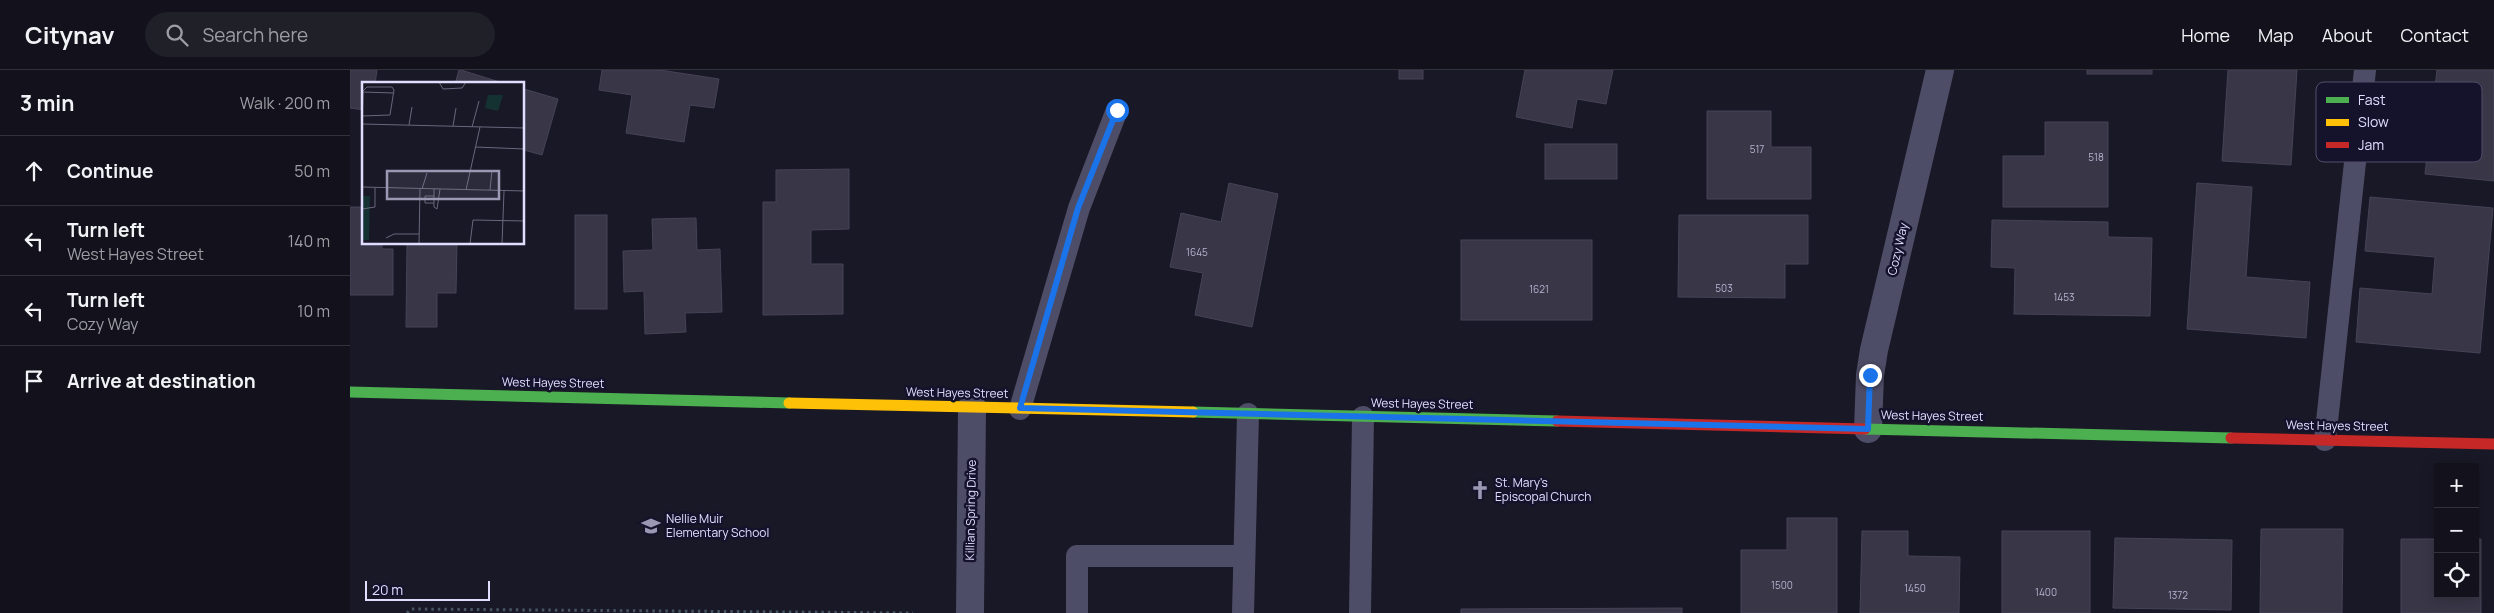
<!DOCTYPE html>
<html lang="en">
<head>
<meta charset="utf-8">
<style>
  :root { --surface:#13121c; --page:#202029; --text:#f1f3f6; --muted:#9d9ea3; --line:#32323b }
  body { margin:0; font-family:Manrope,sans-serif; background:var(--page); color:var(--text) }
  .controls { position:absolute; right:15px; bottom:15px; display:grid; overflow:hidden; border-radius:0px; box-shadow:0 2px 12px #0003 }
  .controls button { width:45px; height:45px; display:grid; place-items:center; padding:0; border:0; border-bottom:1px solid var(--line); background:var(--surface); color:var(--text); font:25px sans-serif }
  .scale { position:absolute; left:15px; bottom:12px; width:125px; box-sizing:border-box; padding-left:5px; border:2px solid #e0ddff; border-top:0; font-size:14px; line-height:18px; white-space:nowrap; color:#e0ddff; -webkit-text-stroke:4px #15122c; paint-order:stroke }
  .stop { position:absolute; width:15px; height:15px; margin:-11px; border:4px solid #1a73e8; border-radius:50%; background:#fff }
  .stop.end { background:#1a73e8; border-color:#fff; box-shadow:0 1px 5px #0008 }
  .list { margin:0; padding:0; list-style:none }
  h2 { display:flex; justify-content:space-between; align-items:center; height:65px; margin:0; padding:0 20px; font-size:21px }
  h2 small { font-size:16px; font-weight:400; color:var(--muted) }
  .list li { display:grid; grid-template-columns:32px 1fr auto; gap:15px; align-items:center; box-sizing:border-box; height:70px; padding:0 20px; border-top:1px solid var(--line) }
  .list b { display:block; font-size:19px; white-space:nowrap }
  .list p { margin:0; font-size:16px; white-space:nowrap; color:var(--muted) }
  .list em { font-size:16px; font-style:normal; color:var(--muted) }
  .icon { flex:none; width:28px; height:28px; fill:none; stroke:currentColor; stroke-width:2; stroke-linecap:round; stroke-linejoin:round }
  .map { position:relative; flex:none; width:2144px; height:543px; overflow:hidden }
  header { display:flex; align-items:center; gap:30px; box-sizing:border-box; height:70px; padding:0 25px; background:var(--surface); border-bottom:1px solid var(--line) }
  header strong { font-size:24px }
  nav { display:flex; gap:28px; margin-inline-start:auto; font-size:18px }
  .search { width:350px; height:45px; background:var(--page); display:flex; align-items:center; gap:12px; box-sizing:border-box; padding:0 18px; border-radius:28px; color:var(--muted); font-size:19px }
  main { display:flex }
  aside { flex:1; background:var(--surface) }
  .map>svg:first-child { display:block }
  .building { fill:#393647; stroke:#464358 }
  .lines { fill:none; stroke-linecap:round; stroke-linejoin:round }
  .path { stroke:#475463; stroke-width:3; stroke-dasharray:2.5 4; stroke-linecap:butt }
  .lane { stroke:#4e4d67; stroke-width:22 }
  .street { stroke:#4e4d67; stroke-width:28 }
  .fast { stroke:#4caf50; stroke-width:11 }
  .slow { stroke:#ffc107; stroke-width:11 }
  .jam { stroke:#c62828; stroke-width:11 }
  .route { stroke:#1a73e8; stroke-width:6 }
  .labels { text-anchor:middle; stroke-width:5; stroke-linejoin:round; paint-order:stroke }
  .number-label { font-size:10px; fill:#b6b3d1 }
  .street-label { font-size:12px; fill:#e0ddff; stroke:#15122c }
  .poi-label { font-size:12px; fill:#e0ddff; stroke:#15122c; text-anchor:start }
  .inset-road { fill:none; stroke:#69677d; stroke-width:1 }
  .view { fill:#9a98b3; fill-opacity:0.15; stroke:#9a98b3; stroke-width:2.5 }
  .inset-edge { fill:none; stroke:#e0ddff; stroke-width:2.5 }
  .key { fill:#15122c; stroke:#524f6b; stroke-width:1 }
  .key-label { font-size:14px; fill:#e0ddff }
</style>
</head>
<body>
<header>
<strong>Citynav</strong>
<div class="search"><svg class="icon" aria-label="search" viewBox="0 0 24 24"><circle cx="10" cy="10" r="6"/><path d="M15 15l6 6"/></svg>Search here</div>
<nav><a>Home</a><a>Map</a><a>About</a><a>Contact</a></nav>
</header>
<main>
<aside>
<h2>3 min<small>Walk · 200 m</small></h2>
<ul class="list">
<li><svg class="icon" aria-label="ahead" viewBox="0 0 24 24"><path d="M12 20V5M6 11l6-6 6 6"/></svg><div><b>Continue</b></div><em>50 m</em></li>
<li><svg class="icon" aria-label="left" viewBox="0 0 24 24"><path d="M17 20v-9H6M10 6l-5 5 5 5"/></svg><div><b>Turn left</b><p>West Hayes Street</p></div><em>140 m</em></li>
<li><svg class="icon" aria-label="left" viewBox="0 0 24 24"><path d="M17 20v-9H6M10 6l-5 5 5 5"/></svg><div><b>Turn left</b><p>Cozy Way</p></div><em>10 m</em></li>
<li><svg class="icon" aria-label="arrive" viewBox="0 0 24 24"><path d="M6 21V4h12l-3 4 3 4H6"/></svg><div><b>Arrive at destination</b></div></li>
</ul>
</aside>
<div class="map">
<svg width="2144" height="543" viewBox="0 0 2144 543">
  <rect width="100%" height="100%" fill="#191826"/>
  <g class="building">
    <polygon points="0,0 27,0 25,14 14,14 14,40 0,38"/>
    <polygon points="109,0 111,0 156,14 105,14"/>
    <polygon points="252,0 310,0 369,9 364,38 340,35 334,72 276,63 282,25 249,20"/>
    <rect x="1049" y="0" width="24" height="9"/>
    <polygon points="1175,0 1263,0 1256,34 1227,29 1222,58 1166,47"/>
    <rect x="1737" y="0" width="65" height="4"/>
    <polygon points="1878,0 1947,0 1941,95 1872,91"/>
    <polygon points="2087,0 2144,0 2144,111 2075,104"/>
    <polygon points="174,19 208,29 192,85 174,80"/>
    <polygon points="1357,41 1421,41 1421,77 1461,77 1461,129 1357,129"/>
    <polygon points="1695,52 1758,52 1758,137 1653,137 1653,86 1695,86"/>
    <rect x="1195" y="74" width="72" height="35"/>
    <polygon points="499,99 499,159 461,160 461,194 493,194 493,244 413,245 413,132 426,132 426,100"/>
    <polygon points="879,113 928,124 902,257 845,245 853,203 820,197 831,143 871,152"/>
    <polygon points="1847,113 1902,117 1896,207 1960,212 1956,268 1837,259"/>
    <polygon points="2020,127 2143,138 2130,283 2006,272 2010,218 2082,224 2085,187 2015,181"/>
    <polygon points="0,137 14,137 14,174 32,174 32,179 43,179 43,225 0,225"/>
    <rect x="225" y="145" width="32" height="94"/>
    <polygon points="1329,145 1458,145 1458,194 1435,194 1435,228 1328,227"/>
    <polygon points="346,148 347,180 370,179 372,242 335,243 336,262 295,264 294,221 274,222 273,181 303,180 302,149"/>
    <polygon points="1642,150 1758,152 1758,167 1802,168 1800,246 1664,244 1665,198 1641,197"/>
    <rect x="1111" y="170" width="131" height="80"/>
    <polygon points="57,174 107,174 106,223 87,223 87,257 56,257"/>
    <polygon points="1437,448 1487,448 1487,543 1391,543 1391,480 1437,480"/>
    <polygon points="1911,459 1993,459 1992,543 1910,543"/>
    <polygon points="1512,461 1558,461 1558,486 1610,487 1609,543 1510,543"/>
    <rect x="1652" y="461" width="88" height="82"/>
    <polygon points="1765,468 1882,470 1881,540 1763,538"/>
    <polygon points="2051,469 2088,469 2088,524 2125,524 2125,469 2131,469 2131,543 2051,543"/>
    <polygon points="1332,538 1332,543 1111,543 1111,539"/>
  </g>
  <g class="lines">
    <polyline class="path" points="57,543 61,539 563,543"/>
    <g class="lane">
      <polyline points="670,339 729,138 767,40"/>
      <polyline points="1975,370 2015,0"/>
      <polyline points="727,543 727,486 893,486"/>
      <polyline points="893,543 898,344"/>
      <polyline points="1010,543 1013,347"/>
    </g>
    <g class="street">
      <polyline points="1518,359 1520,305 1524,280 1590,0"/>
      <polyline points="620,543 622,337"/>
    </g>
    <g class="fast">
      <polyline points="0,322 439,333"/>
      <polyline points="843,342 1207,351"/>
      <polyline points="1515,359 1881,368"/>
    </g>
    <polyline class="slow" points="439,333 843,342"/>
    <g class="jam">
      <polyline points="1207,351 1515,359"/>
      <polyline points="1881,368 2144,374"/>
    </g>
  </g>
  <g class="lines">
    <polyline class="route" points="767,40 728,138 670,338 1518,359 1520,305"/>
  </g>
  <defs>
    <g id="church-bare" transform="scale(1.5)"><path d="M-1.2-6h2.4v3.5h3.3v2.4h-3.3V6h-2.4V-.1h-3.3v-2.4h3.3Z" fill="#9a98b3" stroke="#15122c" stroke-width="2.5" paint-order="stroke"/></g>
    <g id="school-bare" transform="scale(1.5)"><path d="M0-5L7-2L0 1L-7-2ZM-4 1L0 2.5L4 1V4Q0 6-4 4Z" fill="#9a98b3" stroke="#15122c" stroke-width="2.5" paint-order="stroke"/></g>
  </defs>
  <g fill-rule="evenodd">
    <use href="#church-bare" x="1130" y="420"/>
    <use href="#school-bare" x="301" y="456"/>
  </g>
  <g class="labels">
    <g class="number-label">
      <text x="1407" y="83">517</text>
      <text x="1746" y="91">518</text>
      <text x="847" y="186">1645</text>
      <text x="1374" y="222">503</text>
      <text x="1189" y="223">1621</text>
      <text x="1714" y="231">1453</text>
      <text x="1432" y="519">1500</text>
      <text x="1565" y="522">1450</text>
      <text x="1696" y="526">1400</text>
      <text x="1828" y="529">1372</text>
    </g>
    <g class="street-label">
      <text transform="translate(1548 179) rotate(-77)" y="4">Cozy Way</text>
      <text transform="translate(203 313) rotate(1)" y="4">West Hayes Street</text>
      <text transform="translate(607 323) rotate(1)" y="4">West Hayes Street</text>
      <text transform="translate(1072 334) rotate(1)" y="4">West Hayes Street</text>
      <text transform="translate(1582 346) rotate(1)" y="4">West Hayes Street</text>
      <text transform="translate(1987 356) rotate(1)" y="4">West Hayes Street</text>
      <text transform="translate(621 440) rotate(-89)" y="4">Killian Spring Drive</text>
    </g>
    <g class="poi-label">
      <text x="1145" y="417">St. Mary's<tspan x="1145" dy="14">Episcopal Church</tspan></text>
      <text x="316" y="453">Nellie Muir<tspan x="316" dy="14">Elementary School</tspan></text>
    </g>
  </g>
  <g transform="translate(12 12)">
    <rect width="162" height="162" fill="#191826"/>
    <path d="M126,13h15l-5,16 -13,-3zM0,114h8l-1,44h-7z" fill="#153232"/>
    <path class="inset-road" d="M77,0l4,7 19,-1 4,-6M0,10l5,-5h25l2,3 -4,25 -28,1M0,42l163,4M0,42l1,-32 30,1M47,43l3,-18M91,44l3,-18M110,45l7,-26M113,65l50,2M0,105l163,4M60,107l5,-16M72,107v18l3,2 3,-20M104,108l14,-63M128,108l2,-20M72,121h-9v-7h9M0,127l13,-2v-19M24,156l8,-4h25M57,162l1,-55M108,162l3,-24 52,1M140,162l2,-53"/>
    <path class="view" d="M25,89h112v28h-112z"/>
    <rect width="162" height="162" class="inset-edge"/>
  </g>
  <rect x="1966" y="12" width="166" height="80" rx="8" class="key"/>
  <rect x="1976" y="27" width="23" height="6" fill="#4caf50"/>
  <rect x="1976" y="49" width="23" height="7" fill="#ffc107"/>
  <rect x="1976" y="72" width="23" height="6" fill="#c62828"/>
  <g class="key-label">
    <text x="2008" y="35">Fast</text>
    <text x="2008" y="57">Slow</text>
    <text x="2008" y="80">Jam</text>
  </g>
</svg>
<div class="controls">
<button>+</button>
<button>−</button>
<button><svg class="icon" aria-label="locate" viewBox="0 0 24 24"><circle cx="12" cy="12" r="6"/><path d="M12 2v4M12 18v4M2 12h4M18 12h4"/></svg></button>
</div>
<div class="scale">20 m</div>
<div class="stop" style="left:767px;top:40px"></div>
<div class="stop end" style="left:1520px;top:305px"></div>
</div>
</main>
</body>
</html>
